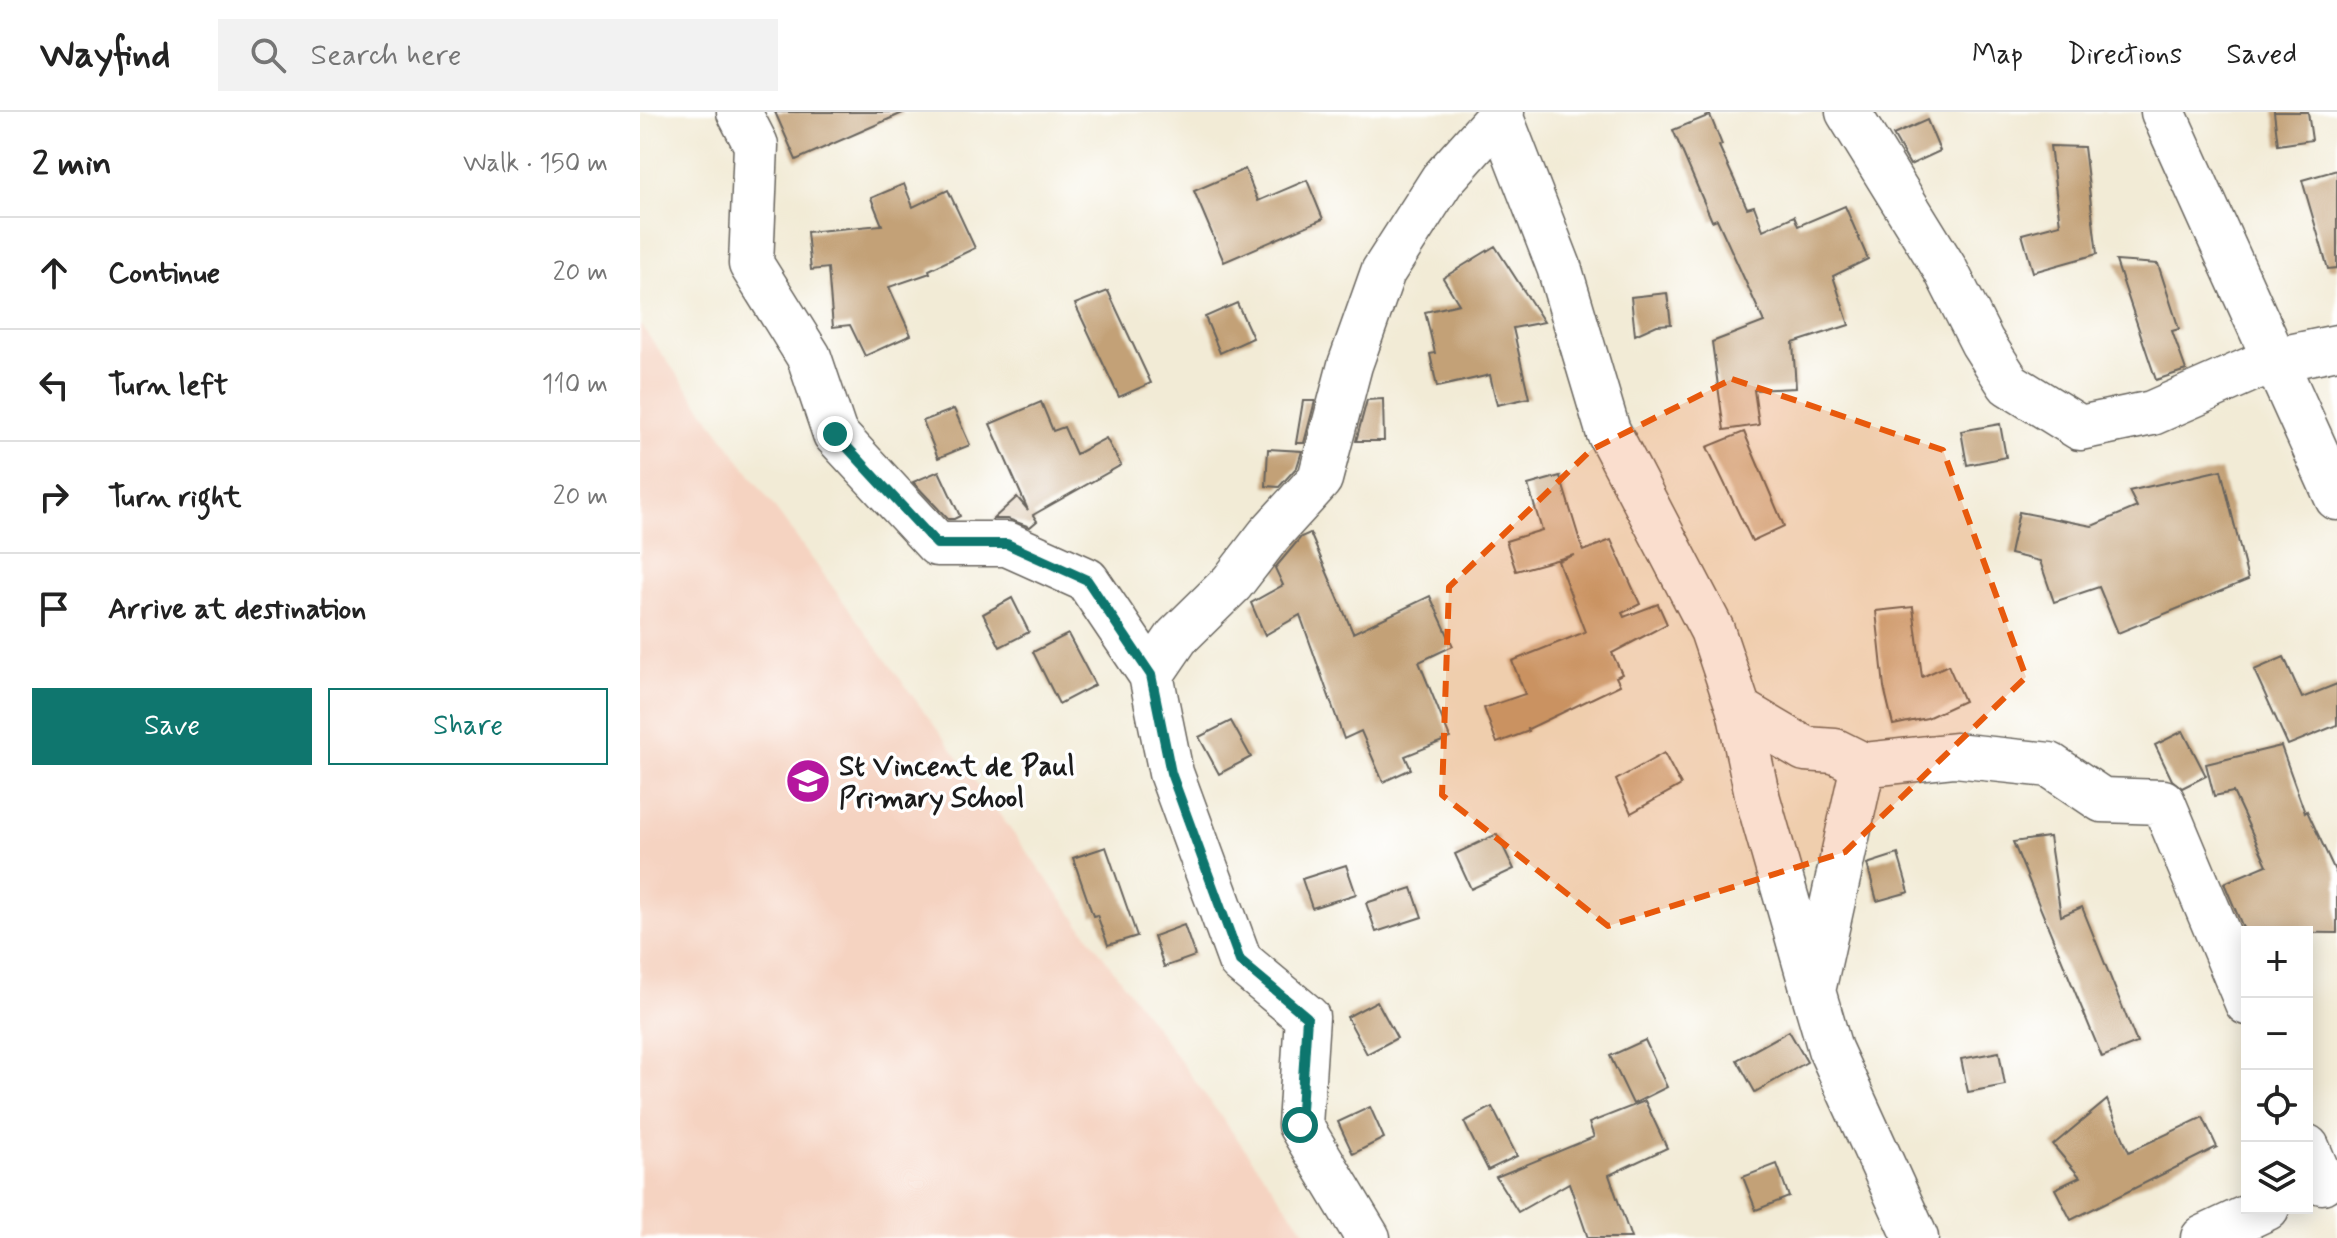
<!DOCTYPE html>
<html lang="en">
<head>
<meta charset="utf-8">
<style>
  :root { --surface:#fff; --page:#f2f2f2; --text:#222; --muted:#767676; --line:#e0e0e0; --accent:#0f766e }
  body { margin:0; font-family:Mynerve,sans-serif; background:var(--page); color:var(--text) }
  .controls { position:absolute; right:24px; bottom:24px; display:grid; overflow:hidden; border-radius:0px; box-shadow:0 4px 20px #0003 }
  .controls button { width:72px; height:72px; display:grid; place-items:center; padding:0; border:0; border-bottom:2px solid var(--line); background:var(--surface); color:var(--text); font:40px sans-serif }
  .stop { position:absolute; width:24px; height:24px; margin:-18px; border:6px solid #0f766e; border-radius:50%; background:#fff }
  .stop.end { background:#0f766e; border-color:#fff; box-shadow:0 2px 8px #0008 }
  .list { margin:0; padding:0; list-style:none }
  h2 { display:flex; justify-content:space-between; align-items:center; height:104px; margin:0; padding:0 32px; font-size:34px }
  h2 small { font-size:26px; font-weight:400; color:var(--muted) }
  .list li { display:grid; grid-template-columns:52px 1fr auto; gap:24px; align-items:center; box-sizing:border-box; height:112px; padding:0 32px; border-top:2px solid var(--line) }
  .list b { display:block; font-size:30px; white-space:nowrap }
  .list em { font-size:26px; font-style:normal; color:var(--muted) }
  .actions { display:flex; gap:16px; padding:24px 32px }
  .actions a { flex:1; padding:18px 0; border:2px solid var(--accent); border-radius:0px; text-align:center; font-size:28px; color:var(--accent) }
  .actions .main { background:var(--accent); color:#fff }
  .icon { flex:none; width:44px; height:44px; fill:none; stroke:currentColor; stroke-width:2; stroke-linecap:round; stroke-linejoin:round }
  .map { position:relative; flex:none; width:1697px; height:1126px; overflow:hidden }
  header { display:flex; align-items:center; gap:48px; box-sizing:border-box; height:112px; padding:0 40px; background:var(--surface); border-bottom:2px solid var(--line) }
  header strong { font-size:38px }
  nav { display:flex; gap:44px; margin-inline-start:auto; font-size:28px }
  .search { width:560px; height:72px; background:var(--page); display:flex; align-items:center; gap:20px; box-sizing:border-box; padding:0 28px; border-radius:0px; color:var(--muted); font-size:30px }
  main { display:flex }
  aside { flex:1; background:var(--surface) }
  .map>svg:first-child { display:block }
  .built { fill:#f5d3c1 }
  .building { fill:#c3a177 }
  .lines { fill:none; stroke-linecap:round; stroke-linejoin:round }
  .minor-casing { stroke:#67645d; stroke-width:47 }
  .minor { stroke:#fff; stroke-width:44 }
  .route { stroke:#0f766e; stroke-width:10 }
  .marked { fill:#e8590c; fill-opacity:0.2; stroke:#e8590c; stroke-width:6; stroke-dasharray:16 10; stroke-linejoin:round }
  .labels { text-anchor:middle; stroke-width:7; stroke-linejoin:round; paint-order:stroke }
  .poi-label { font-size:28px; font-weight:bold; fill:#1c1c1c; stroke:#fff; text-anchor:start }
</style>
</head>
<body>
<header>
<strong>Wayfind</strong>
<div class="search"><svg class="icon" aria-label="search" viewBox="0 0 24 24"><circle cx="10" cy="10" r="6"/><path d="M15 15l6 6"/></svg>Search here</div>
<nav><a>Map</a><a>Directions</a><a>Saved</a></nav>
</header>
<main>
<aside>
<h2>2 min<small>Walk · 150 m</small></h2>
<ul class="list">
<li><svg class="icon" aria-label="ahead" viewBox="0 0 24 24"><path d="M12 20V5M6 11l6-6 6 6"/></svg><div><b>Continue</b></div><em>20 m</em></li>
<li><svg class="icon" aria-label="left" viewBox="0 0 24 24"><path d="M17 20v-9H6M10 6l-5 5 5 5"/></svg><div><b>Turn left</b></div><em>110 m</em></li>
<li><svg class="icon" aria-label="right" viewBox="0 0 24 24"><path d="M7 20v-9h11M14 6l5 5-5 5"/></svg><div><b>Turn right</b></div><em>20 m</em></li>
<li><svg class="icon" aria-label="arrive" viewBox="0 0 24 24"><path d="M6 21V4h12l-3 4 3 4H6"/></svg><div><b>Arrive at destination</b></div></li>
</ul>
<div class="actions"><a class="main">Save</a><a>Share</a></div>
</aside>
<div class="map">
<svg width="1697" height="1126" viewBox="0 0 1697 1126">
  <rect width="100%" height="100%" fill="#fff"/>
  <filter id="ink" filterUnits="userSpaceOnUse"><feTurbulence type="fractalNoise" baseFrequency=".0125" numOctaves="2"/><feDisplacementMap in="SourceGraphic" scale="16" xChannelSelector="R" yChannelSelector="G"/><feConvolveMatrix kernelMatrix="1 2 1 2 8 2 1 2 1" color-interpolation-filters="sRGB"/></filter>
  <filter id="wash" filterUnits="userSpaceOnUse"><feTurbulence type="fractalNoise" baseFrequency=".006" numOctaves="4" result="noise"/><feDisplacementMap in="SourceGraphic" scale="32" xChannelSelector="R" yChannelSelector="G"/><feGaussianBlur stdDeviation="1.8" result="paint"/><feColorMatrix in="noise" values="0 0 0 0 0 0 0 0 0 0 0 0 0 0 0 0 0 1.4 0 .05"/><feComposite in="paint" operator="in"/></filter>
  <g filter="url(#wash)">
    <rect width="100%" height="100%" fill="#f2ebd6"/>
    <polygon class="built" points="0,212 670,1126 0,1126"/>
    <g id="blocks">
      <g class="building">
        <polygon points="135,0 265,0 156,48"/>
        <polygon points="1634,0 1668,0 1672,28 1638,33"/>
        <polygon points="1070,3 1082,33 1079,34 1107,96 1114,94 1123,118 1154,104 1158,114 1205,94 1228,147 1193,164 1209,213 1153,231 1156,276 1114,278 1119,313 1084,318 1072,230 1124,210 1077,107 1072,109 1033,18"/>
        <polygon points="1287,8 1300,39 1270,53 1253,23"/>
        <polygon points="1410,34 1444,35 1457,142 1393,160 1382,122 1420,112"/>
        <polygon points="605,57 618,89 667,68 683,107 584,150 554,79"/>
        <polygon points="1697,58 1697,156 1688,157 1662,68"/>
        <polygon points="264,72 273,95 308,78 335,136 289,158 290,161 249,175 271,223 225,244 210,213 193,215 188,156 171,158 167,120 242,113 231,86"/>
        <polygon points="855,134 904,210 873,216 889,286 857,293 850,263 797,275 790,242 795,241 785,200 819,192 803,166"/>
        <polygon points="1476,149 1518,152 1539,217 1532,219 1546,258 1516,268"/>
        <polygon points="468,179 511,271 479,285 435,192"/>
        <polygon points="1027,181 1031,212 1017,213 995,223 991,185"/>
        <polygon points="597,191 613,226 580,241 565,205"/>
        <polygon points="743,287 744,329 716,329 727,288"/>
        <polygon points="663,289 675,289 664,331 656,331"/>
        <polygon points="401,290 413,319 424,315 436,342 466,326 481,353 393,403 397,409 390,415 368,407 353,407 377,385 388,398 350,312"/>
        <polygon points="314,297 330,333 298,346 283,309"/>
        <polygon points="1360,312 1366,345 1327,353 1321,319"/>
        <polygon points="1104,320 1144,414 1112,429 1067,335"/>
        <polygon points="628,337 662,339 657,355 639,375 626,374"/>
        <polygon points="1581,358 1608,468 1478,521 1459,475 1414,490 1400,449 1370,442 1379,400 1452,414 1497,395 1489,379"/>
        <polygon points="299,359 320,404 314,407 308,407 273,370"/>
        <polygon points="920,364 943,439 971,428 1000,492 982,501 984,505 1018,492 1027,512 972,541 982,562 976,565 980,573 888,617 889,619 857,631 844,596 885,582 872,549 945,520 918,449 934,443 876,459 866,429 902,418 888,373"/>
        <polygon points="670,421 713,521 790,484 813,534 779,550 810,626 765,644 771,657 743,670 721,619 704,627 660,503 625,523 611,491 643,473 635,456 661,425"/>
        <polygon points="372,486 389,520 360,535 343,502"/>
        <polygon points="1273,495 1282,565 1308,553 1324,589 1287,606 1253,613 1244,575 1236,499"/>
        <polygon points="428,522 455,573 419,592 393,540"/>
        <polygon points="1644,545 1662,586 1697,572 1697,613 1648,633 1614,558"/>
        <polygon points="591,609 611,645 579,662 559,625"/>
        <polygon points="1543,619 1566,664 1542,676 1532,668 1515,633"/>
        <polygon points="1641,634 1665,701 1667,699 1697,763 1697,821 1607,820 1606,823 1584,771 1627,753 1593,680 1574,684 1566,652"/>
        <polygon points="1024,641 1041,673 991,701 976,668"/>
        <polygon points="857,722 874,757 831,777 815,742"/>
        <polygon points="1409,725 1421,804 1442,795 1497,931 1462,945 1373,730"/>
        <polygon points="466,735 497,824 468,833 457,803 453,804 433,746"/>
        <polygon points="1258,742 1269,780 1237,789 1227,752"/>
        <polygon points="706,753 716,782 672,796 662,767"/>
        <polygon points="772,776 782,805 736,820 726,791"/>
        <polygon points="544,813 555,844 524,855 514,824"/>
        <polygon points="737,889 757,926 727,942 707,905"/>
        <polygon points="1149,919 1167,950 1115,980 1097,948"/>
        <polygon points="1005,928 1027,975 993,992 970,944"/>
        <polygon points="1359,940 1365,973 1328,980 1321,947"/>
        <polygon points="1467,988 1489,1040 1563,1005 1577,1035 1431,1108 1415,1077 1440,1065 1413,1033"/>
        <polygon points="1005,989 1027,1036 969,1063 991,1126 948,1126 929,1071 878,1100 856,1065 954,1025 949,1011"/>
        <polygon points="730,995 744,1026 713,1042 698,1010"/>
        <polygon points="852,995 877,1044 848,1058 824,1010"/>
        <polygon points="1137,1052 1149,1085 1116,1098 1103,1065"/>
      </g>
    </g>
  </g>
  <g filter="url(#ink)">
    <use href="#blocks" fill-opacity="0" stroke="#67645d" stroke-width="2"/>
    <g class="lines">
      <g class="minor-casing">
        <g id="minor">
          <polyline points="99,0 116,33 111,152 169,245 195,322 297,432 367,432 447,468 511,563 531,661 600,849 667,905 660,1013 728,1126"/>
          <polyline points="862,0 860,3 919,155 968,319 1072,518 1099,598 1118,687 1171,872"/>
          <polyline points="1208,0 1305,157 1342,230 1369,272 1440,316 1512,301 1630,249 1697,235"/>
          <polyline points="1523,0 1697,386"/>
          <polyline points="511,563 537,525 592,471 629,423 680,367 710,253 743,160 802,68 860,3"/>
          <polyline points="1099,598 1165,637 1195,639 1223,653"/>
          <polyline points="1667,1035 1682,1070"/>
          <polyline points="1276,1126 1190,937 1173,879 1223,653 1315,643 1410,653 1462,688 1523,690 1607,891"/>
          <polyline points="1563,1126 1627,1096"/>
        </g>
      </g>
      <use href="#minor" class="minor"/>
    </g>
  </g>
  <g class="lines" filter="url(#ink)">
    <polyline class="route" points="195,322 297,432 367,432 447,468 511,563 531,661 600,849 667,905 660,1013"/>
  </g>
  <path class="marked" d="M1092,267l211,71 83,227 -181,175 -237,74 -166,-131 7,-208 142,-137z"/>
  <defs>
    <g id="school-disc" transform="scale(2.3)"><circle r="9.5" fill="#b5179e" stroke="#fff"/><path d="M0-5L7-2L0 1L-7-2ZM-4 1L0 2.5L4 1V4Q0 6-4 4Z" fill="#fff"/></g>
  </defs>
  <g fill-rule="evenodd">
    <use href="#school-disc" x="168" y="669"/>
  </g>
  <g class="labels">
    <g class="poi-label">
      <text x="199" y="663">St Vincent de Paul<tspan x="199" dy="32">Primary School</tspan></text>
    </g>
  </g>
</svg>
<div class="controls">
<button>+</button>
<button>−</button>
<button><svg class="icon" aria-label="locate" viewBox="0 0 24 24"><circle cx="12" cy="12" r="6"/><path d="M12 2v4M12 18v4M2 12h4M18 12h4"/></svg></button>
<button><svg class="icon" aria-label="layers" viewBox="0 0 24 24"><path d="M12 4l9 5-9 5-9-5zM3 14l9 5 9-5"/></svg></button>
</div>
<div class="stop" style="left:660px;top:1013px"></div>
<div class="stop end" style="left:195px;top:322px"></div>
</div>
</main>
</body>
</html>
